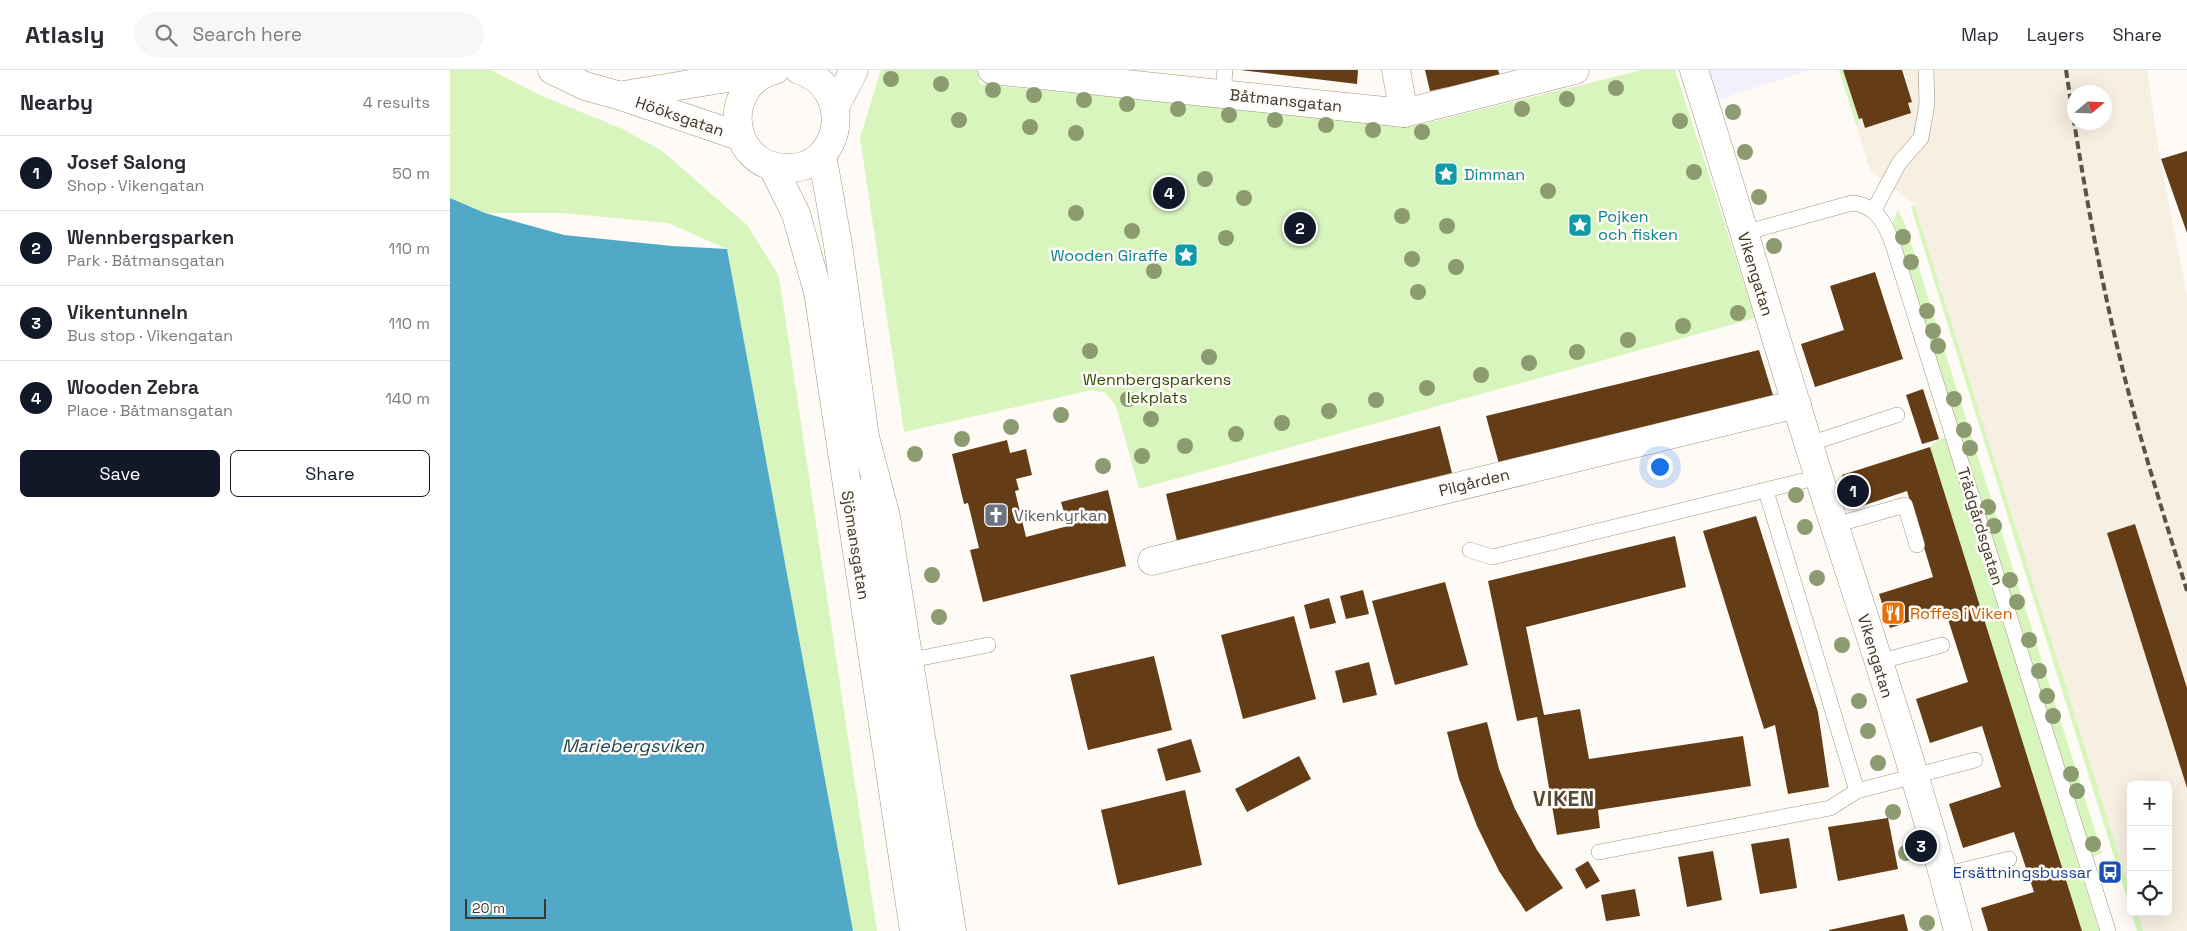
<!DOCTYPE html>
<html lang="en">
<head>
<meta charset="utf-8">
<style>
  :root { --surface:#fff; --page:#f7f7f7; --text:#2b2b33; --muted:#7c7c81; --line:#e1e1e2; --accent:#111827 }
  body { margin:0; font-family:"Space Grotesk",sans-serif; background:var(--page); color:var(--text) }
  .controls { position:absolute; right:15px; bottom:15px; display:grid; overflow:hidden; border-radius:8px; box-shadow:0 5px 20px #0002 }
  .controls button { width:45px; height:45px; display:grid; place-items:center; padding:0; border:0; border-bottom:1px solid var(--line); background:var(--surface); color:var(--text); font:25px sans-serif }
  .compass { position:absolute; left:1617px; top:15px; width:45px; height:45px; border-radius:50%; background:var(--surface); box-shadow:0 5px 20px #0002; rotate:71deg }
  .scale { position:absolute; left:15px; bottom:12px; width:81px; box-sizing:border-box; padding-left:5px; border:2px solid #3e372e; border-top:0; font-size:14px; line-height:18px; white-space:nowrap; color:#3e372e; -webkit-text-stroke:4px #fefbf6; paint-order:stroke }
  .you { position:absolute; left:1209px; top:396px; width:18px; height:18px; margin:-12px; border:4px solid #fff; border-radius:50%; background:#1a73e8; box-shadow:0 0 0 8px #1a73e833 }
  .badge { display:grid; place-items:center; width:32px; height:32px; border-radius:50%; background:var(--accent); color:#fff; font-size:16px; font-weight:700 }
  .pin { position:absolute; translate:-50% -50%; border:2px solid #fff; box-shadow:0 1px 5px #0006 }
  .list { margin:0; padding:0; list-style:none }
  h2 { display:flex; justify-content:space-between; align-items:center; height:65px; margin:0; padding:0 20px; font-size:21px }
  h2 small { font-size:16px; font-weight:400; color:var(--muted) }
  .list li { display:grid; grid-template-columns:32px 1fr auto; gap:15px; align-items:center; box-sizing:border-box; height:75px; padding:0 20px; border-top:1px solid var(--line) }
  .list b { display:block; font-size:19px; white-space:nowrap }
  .list p { margin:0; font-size:16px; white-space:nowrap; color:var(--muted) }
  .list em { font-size:16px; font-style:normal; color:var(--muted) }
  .actions { display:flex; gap:10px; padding:15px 20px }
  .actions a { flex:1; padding:11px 0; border:1px solid var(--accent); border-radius:8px; text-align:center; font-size:18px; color:var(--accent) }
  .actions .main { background:var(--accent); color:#fff }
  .icon { flex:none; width:28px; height:28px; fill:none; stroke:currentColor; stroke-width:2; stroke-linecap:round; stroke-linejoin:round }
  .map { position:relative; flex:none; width:1737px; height:861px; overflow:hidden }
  header { display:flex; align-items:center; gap:30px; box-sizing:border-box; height:70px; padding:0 25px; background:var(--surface); border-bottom:1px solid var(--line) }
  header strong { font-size:24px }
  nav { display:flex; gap:28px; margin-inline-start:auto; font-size:18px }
  .search { width:350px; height:45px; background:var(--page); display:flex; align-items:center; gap:12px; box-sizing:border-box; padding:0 18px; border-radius:28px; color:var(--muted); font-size:19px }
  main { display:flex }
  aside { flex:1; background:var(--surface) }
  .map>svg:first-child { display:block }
  .commercial { fill:#f4effc }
  .built { fill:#f8efe3; fill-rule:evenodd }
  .green { fill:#d7f5bd }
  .water { fill:#51a8c7 }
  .building { fill:#643c16 }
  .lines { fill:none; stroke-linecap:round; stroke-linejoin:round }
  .lane-casing { stroke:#a1927c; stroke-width:16 }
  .street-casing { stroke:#a1927c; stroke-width:29 }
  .secondary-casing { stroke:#a1927c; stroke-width:29 }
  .lane { stroke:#fff; stroke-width:15 }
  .street { stroke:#fff; stroke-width:28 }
  .secondary { stroke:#fff; stroke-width:28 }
  .rail { stroke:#59534a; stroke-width:4; stroke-dasharray:8 4; stroke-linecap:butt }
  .tree { fill:#8d9b71 }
  .labels { text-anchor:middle; stroke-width:5; stroke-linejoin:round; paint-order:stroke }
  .street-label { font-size:16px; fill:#3e372e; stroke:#fefbf6 }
  .culture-label { font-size:16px; fill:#0d838f; stroke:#fefbf6; text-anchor:start }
  .park-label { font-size:16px; fill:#304d05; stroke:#fefbf6 }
  .worship-label { font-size:16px; fill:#5b616d; stroke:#fefbf6; text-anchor:start }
  .food-label { font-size:16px; fill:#c56008; stroke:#fefbf6; text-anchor:start }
  .transit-label { font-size:16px; fill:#164399; stroke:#fefbf6; text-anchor:end }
  .water-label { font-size:18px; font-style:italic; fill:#214856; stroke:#fefbf6 }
  .district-label { font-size:21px; font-weight:bold; letter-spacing:1px; fill:#544734; stroke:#fefbf6 }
</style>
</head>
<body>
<header>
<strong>Atlasly</strong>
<div class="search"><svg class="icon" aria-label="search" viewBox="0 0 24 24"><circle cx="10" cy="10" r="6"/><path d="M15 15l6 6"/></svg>Search here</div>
<nav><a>Map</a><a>Layers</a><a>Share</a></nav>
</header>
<main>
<aside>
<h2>Nearby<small>4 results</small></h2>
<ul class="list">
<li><span class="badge">1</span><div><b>Josef Salong</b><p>Shop · Vikengatan</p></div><em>50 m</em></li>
<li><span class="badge">2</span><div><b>Wennbergsparken</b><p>Park · Båtmansgatan</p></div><em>110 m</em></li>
<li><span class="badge">3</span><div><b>Vikentunneln</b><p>Bus stop · Vikengatan</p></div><em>110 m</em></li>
<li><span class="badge">4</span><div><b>Wooden Zebra</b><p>Place · Båtmansgatan</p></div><em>140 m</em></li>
</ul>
<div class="actions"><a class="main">Save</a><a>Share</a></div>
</aside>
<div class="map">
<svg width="1737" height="861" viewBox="0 0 1737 861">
  <rect width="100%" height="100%" fill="#fefbf6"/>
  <polygon class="commercial" points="1255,0 1360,0 1264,31"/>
  <path class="built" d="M1389,0h308l13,88 27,138v635h-44l-6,-19h31v-127h-37v108l-217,-689 -44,-34zM1624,22h30v30h-30z"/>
  <g class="green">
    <polygon points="0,0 41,0 90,25 170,58 211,80 297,155 329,206 427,861 403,861 277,179 218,153 111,143 35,143 0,128"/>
    <polygon points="431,0 530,0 529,14 744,34 960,57 1192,0 1225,0 1305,248 689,419 666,336 656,323 642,320 454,362 410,68"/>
    <polygon points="1389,0 1393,0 1409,49 1407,57"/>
    <polygon points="1464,134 1681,823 1681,841 1461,137"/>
    <polygon points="1448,140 1455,154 1652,783 1642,787 1443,152"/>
    <polygon points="1496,367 1649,861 1632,861 1480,377 1489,369"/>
    <polygon points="1681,842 1687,842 1693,861 1687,861"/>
  </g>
  <polygon class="water" points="0,128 35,143 114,165 222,176 277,179 403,861 0,861"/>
  <g class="building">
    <polygon points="790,0 908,0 907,14"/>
    <polygon points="975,0 1048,0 1050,6 980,21"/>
    <polygon points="1393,0 1452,0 1462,32 1458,33 1461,43 1415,58 1412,48 1409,49"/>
    <polygon points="1737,81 1737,163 1711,89"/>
    <polygon points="1425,202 1453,289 1365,317 1351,274 1394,260 1380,216"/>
    <polygon points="1309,280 1323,325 1049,394 1036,346"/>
    <polygon points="1473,319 1489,369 1472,374 1456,325"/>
    <polygon points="990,356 1002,403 727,471 716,424"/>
    <polygon points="557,370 560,383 576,379 582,405 566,409 569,420 565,421 576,467 618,456 611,432 658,420 676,496 533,532 520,480 529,478 518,433 514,434 502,384"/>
    <polygon points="1480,377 1632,861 1538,861 1531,838 1584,822 1564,762 1513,778 1499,734 1551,717 1532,656 1480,673 1466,629 1518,612 1495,540 1440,558 1429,524 1483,507 1457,421 1403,439 1392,405"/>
    <polygon points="1306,446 1368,642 1379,717 1338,724 1325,655 1314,659 1253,461"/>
    <polygon points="1685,454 1737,618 1737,718 1657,463"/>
    <polygon points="1225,466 1236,517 1076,557 1094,645 1130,639 1139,689 1293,666 1301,716 1148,740 1150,758 1107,765 1087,647 1067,651 1038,511"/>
    <polygon points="995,512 1018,595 945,615 922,531"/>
    <polygon points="913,520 919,544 896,549 890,526"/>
    <polygon points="879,528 886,553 860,559 854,535"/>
    <polygon points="844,546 866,629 793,649 771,565"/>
    <polygon points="704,586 722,660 638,680 620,605"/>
    <polygon points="919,592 927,625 893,633 885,601"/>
    <polygon points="1037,652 1049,699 1065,739 1087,780 1113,818 1076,842 1049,801 1027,756 1009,709 997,662"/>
    <polygon points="741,669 751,702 716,711 707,679"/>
    <polygon points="849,686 861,709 797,742 785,719"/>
    <polygon points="735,720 752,795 668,815 651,740"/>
    <polygon points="1438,748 1448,799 1388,811 1378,757"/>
    <polygon points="1339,768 1347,818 1310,824 1301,774"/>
    <polygon points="1263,781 1272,830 1237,837 1228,787"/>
    <polygon points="1138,791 1150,811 1136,819 1125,799"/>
    <polygon points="1185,819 1190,846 1156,851 1151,825"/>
    <polygon points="1454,844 1458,861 1379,861 1379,860"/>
  </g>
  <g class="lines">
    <g class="lane-casing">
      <g id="lane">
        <polyline points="773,24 775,0"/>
        <polyline points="1424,140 1449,93 1471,68 1477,34 1476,0"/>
        <path d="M1294,163l108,-30c24,2 34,21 41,42l215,686"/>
        <polyline points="1359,374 1447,345"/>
        <polyline points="417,413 419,452 441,583 483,861"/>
        <polyline points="1316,421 1407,721"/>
        <polyline points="1385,455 1455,435 1467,475"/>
        <polyline points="1020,480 1042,487 1369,407"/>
        <polyline points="461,590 538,575"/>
        <polyline points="1428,592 1492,575"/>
        <polyline points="1149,782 1380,738 1407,721 1525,690"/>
        <polyline points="1494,805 1559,789"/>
      </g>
    </g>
    <g class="street-casing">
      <g id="street">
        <polyline points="542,0 954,43 1125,0"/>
        <polyline points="946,0 954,43"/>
        <path d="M1244,0c43,135 82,272 125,407 48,150 100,301 139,454"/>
        <polyline points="702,491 1347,334"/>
      </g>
    </g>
    <g class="secondary-casing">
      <g id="secondary">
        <polyline points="102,0 135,16 171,26 289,66"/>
        <path d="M325,0c-55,14 -47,96 10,98 59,3 70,-81 14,-98"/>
        <polyline points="174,25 319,1"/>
        <polyline points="385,37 404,0"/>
        <polyline points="372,84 388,175 415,367 436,447 502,861"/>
        <polyline points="322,96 346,144 368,222 464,861"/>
      </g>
    </g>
    <use href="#lane" class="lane"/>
    <use href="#street" class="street"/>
    <use href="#secondary" class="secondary"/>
    <path class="rail" d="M1616,0c13,85 27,170 46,254 20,91 48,179 75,267"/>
  </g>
  <g class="tree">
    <circle cx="441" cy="9" r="8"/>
    <circle cx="491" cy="14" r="8"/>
    <circle cx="1166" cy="18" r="8"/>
    <circle cx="543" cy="20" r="8"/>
    <circle cx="584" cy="25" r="8"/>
    <circle cx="1117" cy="29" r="8"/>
    <circle cx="634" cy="30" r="8"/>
    <circle cx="677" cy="34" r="8"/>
    <circle cx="728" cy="39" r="8"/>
    <circle cx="1072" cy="39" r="8"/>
    <circle cx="1283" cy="42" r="8"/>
    <circle cx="779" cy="45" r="8"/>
    <circle cx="509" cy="50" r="8"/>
    <circle cx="825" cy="50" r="8"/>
    <circle cx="1230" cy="51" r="8"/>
    <circle cx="876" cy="55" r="8"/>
    <circle cx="580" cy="57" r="8"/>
    <circle cx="923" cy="60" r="8"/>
    <circle cx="972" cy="62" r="8"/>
    <circle cx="626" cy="63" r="8"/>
    <circle cx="1295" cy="82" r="8"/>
    <circle cx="1244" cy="102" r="8"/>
    <circle cx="755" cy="109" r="8"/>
    <circle cx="1098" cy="121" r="8"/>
    <circle cx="1309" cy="127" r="8"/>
    <circle cx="794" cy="128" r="8"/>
    <circle cx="626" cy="143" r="8"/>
    <circle cx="952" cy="146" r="8"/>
    <circle cx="997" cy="156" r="8"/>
    <circle cx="682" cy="161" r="8"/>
    <circle cx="1453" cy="167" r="8"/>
    <circle cx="776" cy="168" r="8"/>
    <circle cx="1324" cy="176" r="8"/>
    <circle cx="962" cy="189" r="8"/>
    <circle cx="1461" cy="192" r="8"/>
    <circle cx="1006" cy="197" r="8"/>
    <circle cx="704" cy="201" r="8"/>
    <circle cx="968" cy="222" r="8"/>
    <circle cx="1477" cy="241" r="8"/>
    <circle cx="1288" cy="243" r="8"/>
    <circle cx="1233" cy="256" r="8"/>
    <circle cx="1483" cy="261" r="8"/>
    <circle cx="1178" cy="270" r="8"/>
    <circle cx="1488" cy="276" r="8"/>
    <circle cx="640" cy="281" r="8"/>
    <circle cx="1127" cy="282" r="8"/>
    <circle cx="759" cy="287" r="8"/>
    <circle cx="1079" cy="293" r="8"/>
    <circle cx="1031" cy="305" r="8"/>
    <circle cx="977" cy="318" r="8"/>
    <circle cx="678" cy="329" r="8"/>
    <circle cx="1504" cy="329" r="8"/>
    <circle cx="926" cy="330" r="8"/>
    <circle cx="879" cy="341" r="8"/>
    <circle cx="611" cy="345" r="8"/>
    <circle cx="701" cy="349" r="8"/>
    <circle cx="832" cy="353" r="8"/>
    <circle cx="561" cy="357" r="8"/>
    <circle cx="1514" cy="360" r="8"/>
    <circle cx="786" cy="364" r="8"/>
    <circle cx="512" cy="369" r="8"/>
    <circle cx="735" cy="376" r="8"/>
    <circle cx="1520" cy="378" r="8"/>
    <circle cx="465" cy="384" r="8"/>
    <circle cx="692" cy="386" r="8"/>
    <circle cx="653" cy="396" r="8"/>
    <circle cx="1346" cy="425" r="8"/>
    <circle cx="1538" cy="437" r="8"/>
    <circle cx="1544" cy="456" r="8"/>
    <circle cx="1355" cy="457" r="8"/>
    <circle cx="482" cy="505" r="8"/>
    <circle cx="1367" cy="508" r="8"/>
    <circle cx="1560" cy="510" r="8"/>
    <circle cx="1567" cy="532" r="8"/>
    <circle cx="489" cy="547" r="8"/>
    <circle cx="1579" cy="570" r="8"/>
    <circle cx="1392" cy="575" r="8"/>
    <circle cx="1589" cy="601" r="8"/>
    <circle cx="1597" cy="626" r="8"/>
    <circle cx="1409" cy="631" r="8"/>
    <circle cx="1603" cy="646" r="8"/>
    <circle cx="1418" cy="661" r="8"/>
    <circle cx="1428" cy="693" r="8"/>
    <circle cx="1621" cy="704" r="8"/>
    <circle cx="1627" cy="721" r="8"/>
    <circle cx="1443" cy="742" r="8"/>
    <circle cx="1643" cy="774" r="8"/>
    <circle cx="1456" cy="783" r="8"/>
    <circle cx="1477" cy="853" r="8"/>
  </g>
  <defs>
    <g id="sight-square" transform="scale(1.25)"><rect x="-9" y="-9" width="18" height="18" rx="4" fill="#0f9aa8" stroke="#fefbf6"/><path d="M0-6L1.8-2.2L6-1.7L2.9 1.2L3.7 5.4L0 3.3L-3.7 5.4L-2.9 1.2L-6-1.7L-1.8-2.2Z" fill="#fff"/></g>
    <g id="church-square" transform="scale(1.25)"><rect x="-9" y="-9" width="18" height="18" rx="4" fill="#6b7280" stroke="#fefbf6"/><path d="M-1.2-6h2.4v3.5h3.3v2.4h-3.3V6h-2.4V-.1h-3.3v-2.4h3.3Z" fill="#fff"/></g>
    <g id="restaurant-square" transform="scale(1.25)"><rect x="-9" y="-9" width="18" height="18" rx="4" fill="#e8710a" stroke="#fefbf6"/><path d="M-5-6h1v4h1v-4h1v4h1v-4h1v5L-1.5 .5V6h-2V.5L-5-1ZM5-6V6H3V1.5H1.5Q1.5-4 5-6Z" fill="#fff"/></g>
    <g id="bus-square" transform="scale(1.25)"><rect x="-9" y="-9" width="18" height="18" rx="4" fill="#1a4fb4" stroke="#fefbf6"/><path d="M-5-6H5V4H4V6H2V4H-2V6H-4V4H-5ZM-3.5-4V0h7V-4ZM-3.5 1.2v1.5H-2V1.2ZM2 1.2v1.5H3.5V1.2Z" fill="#fff"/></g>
  </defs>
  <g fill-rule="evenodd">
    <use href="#sight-square" x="996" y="104"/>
    <use href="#sight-square" x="1130" y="155"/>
    <use href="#sight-square" x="736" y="185"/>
    <use href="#church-square" x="546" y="445"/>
    <use href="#restaurant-square" x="1443" y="543"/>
    <use href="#bus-square" x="1660" y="802"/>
  </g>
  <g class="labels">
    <g class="street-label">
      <text transform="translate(836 30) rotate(6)" y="6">Båtmansgatan</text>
      <text transform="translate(230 46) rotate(19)" y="6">Hööksgatan</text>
      <text transform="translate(1306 204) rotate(73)" y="6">Vikengatan</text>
      <text transform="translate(1024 412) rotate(-14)" y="6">Pilgården</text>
      <text transform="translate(1531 456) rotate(73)" y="6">Trädgårdsgatan</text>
      <text transform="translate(406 475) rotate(81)" y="6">Sjömansgatan</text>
      <text transform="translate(1426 586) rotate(73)" y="6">Vikengatan</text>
    </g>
    <g class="culture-label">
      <text x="1014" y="110">Dimman</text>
      <text x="1148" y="152">Pojken<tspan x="1148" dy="18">och fisken</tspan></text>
      <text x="718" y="191" text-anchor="end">Wooden Giraffe</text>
    </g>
    <g class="park-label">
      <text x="707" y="315">Wennbergsparkens<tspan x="707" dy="18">lekplats</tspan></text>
    </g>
    <g class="worship-label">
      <text x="564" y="451">Vikenkyrkan</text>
    </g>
    <g class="food-label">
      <text x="1460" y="549">Roffes i Viken</text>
    </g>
    <g class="transit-label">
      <text x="1642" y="808">Ersättningsbussar</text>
    </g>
    <g class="water-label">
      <text x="183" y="682">Mariebergsviken</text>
    </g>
    <g class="district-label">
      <text x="1114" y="736">VIKEN</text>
    </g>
  </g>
</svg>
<div class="controls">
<button>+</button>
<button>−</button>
<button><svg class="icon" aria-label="locate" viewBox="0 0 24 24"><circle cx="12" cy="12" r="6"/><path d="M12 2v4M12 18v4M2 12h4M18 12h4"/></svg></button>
</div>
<svg class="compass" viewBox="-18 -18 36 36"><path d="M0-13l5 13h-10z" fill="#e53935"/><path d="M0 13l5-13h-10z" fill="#7c7c81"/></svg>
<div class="scale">20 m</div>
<div class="you"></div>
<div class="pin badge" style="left:1403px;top:421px">1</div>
<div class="pin badge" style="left:850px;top:158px">2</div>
<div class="pin badge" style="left:1471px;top:776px">3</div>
<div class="pin badge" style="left:719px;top:123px">4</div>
</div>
</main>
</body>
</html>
